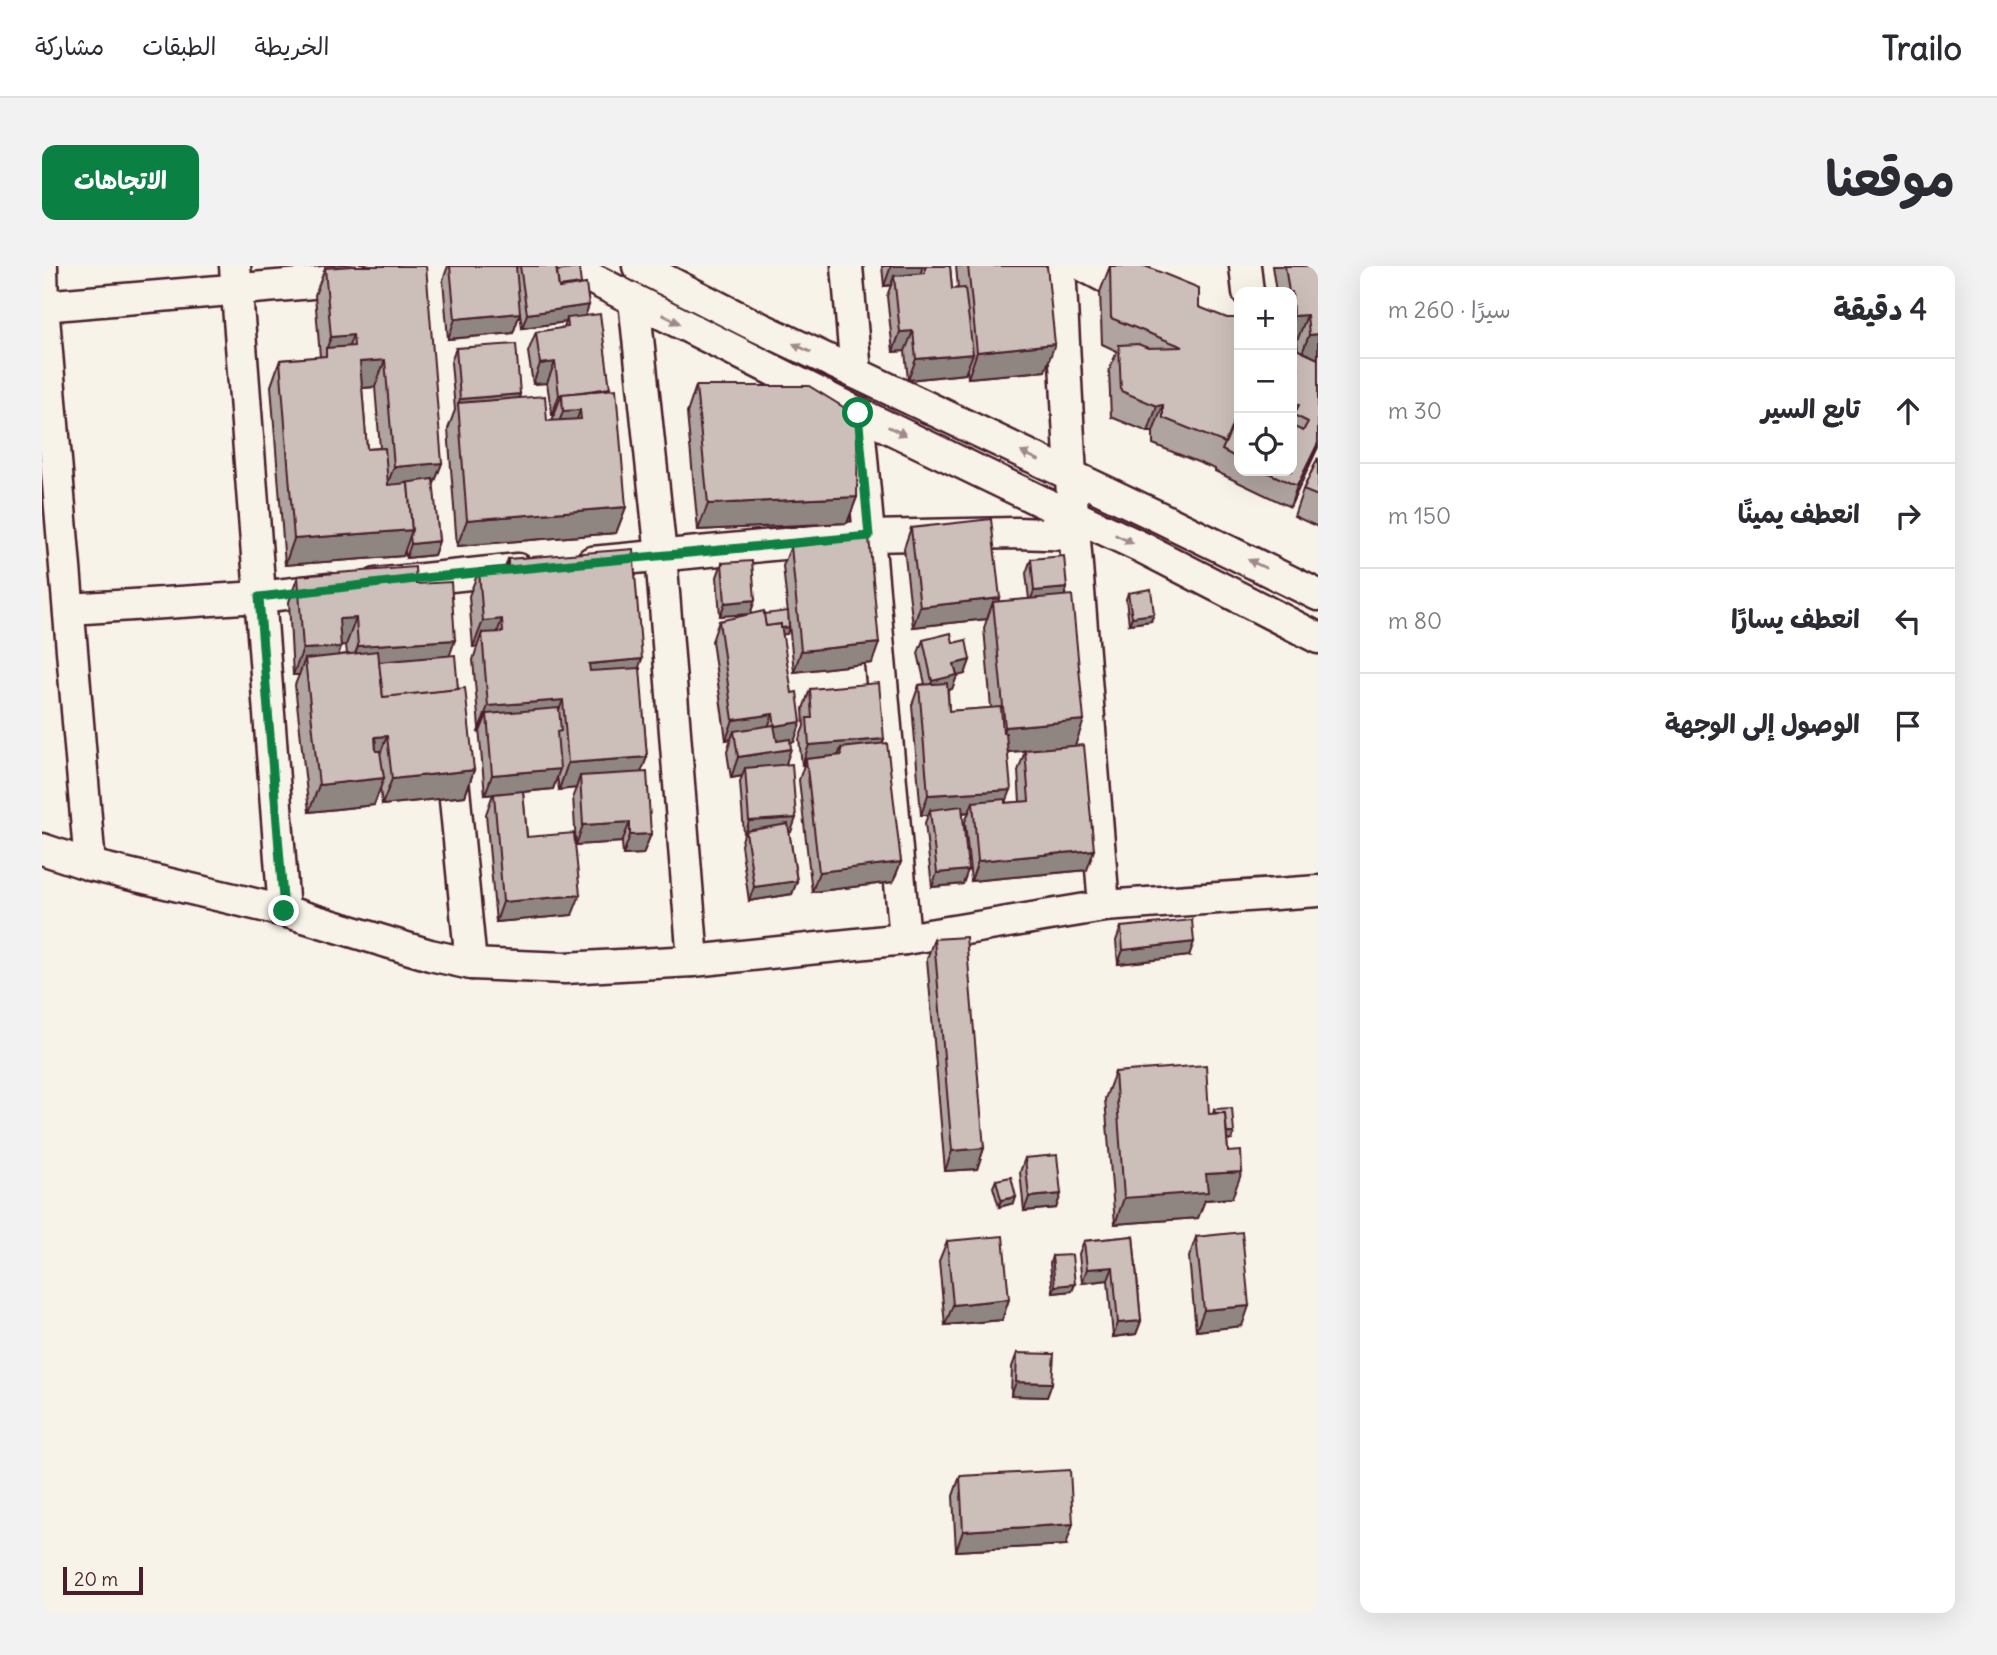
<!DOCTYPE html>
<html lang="ar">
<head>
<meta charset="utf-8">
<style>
  :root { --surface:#fff; --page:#f2f2f3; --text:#2b2b33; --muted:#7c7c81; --line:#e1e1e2; --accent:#0b8043 }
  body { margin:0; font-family:Delius,"Playpen Sans Arabic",sans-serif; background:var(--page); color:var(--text); direction:rtl }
  .controls { position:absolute; right:21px; top:21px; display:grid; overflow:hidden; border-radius:14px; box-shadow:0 7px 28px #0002 }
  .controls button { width:63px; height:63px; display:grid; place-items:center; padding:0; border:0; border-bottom:2px solid var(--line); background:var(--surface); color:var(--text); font:35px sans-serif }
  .scale { position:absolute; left:21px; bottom:18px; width:80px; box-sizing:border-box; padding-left:7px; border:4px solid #4a1f2b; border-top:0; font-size:19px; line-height:24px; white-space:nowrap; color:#4a1f2b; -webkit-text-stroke:5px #f7f3e8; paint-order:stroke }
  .stop { position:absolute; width:21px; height:21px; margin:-16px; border:5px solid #0b8043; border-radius:50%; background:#fff }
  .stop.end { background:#0b8043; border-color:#fff; box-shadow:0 2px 7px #0008 }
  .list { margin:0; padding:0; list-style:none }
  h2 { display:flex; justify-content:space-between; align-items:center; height:91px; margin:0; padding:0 28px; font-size:30px }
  h2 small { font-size:23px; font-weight:400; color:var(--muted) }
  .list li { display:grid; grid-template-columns:46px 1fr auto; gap:21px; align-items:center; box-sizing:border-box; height:105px; padding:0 28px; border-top:2px solid var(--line) }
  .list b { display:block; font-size:26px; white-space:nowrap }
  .list em { font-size:23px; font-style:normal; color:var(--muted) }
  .icon { flex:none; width:38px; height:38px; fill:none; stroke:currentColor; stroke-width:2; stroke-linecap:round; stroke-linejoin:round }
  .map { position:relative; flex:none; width:1276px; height:1347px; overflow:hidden; direction:ltr; border-radius:14px }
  header { display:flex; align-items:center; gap:42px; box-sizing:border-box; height:98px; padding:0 35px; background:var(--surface); border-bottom:2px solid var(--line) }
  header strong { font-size:33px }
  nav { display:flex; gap:38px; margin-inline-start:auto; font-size:24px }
  .intro { display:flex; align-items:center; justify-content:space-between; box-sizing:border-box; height:168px; padding:0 42px }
  h1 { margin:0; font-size:49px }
  .button { padding:18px 32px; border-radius:14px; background:var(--accent); color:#fff; font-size:24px; font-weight:700 }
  main { display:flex; gap:42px; padding:0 42px }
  aside { flex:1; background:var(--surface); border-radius:14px; box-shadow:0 7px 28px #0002 }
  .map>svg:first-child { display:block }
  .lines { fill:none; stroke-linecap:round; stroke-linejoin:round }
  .minor-casing { stroke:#4a1f2b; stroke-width:35 }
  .minor { stroke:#f7f3e8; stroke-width:30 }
  .wall { fill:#afa49f; stroke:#4a1f2b; stroke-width:2; fill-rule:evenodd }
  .shaded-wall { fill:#8f8682; stroke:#4a1f2b; stroke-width:2 }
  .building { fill:#ccbfb9; stroke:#4a1f2b; stroke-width:2 }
  .oneway { fill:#a0898a }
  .route { stroke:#0b8043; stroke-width:9 }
</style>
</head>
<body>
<header>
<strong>Trailo</strong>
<nav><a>الخريطة</a><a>الطبقات</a><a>مشاركة</a></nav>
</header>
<div class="intro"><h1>موقعنا</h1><a class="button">الاتجاهات</a></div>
<main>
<aside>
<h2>4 دقيقة<small>سيرًا · 260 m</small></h2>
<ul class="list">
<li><svg class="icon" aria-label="ahead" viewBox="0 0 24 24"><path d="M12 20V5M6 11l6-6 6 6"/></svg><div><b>تابع السير</b></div><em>30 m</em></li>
<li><svg class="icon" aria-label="right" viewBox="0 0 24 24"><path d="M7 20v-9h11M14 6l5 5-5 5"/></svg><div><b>انعطف يمينًا</b></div><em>150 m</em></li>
<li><svg class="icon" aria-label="left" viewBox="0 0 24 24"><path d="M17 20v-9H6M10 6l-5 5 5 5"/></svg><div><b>انعطف يسارًا</b></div><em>80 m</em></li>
<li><svg class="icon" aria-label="arrive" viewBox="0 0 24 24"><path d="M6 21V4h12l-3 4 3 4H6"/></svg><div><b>الوصول إلى الوجهة</b></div></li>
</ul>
</aside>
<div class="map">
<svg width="1276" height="1347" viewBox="0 0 1276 1347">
  <rect width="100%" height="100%" fill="#f7f3e8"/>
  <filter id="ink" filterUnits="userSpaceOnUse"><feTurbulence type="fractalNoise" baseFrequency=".0143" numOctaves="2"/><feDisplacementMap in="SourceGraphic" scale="14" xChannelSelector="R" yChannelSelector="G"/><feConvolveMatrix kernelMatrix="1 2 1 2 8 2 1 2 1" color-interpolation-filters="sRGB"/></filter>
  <g filter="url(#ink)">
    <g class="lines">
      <g class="minor-casing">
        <g id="minor">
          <polyline points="193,0 242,645"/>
          <polyline points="525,0 816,147 1017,244 1031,249 1101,282 1276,372"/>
          <polyline points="596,0 706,56 1119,252 1276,329"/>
          <polyline points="805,0 814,107"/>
          <polyline points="1018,0 1031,249 1062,640"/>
          <polyline points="1042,0 1097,29"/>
          <polyline points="1203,0 1206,26"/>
          <polyline points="0,1 1,39 48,599"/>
          <polyline points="592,34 619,289 651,695"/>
          <polyline points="0,40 317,13"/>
          <polyline points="816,147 863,673"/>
          <polyline points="550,296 827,270 974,267 1033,269"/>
          <polyline points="334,318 476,303"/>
          <polyline points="27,343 217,331 288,323"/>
          <polyline points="409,492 429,698"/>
          <polyline points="0,583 48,599 242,645 388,689 429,698 523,702 651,695 863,673 1062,640 1276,625"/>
        </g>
      </g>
      <use href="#minor" class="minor"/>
    </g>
    <g class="wall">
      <path d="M310,0l90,197 -9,23 6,55 -5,14 -28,3 -1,-7 -2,5 -118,9 -14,-179 9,-26 40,-3 -5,-62 10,-27zM333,121l5,61 -13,1 -5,-61z"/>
      <polygon points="406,0 474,0 474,3 475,0 514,0 515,6 539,19 547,39 543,50 567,124 584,241 574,267 415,280 406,163 413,144 409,96 414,82 478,128 477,132 505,155 510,155 512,149 510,149 505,117 491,118 486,86 494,66 522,62 524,56 480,62 478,47 471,67 406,73 401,14"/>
      <polygon points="840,0 908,0 910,23 916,22 914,0 1005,0 1003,105 926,112 925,104 923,108 866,114 863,85 851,86 845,30 849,19 842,20"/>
      <polygon points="1068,0 1157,41 1187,169 1197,146 1197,205 1250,205 1250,81 1256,84 1255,75 1250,76 1250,26 1234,26 1230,0 1276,0 1276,181 1248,241 1173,205 1173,203 1111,178 1111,166 1106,166 1069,151 1067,105 1075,85 1060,78 1058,26"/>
      <polygon points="654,120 815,231 805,257 656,264 645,147"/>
      <polygon points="1276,192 1276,261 1252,250 1261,224"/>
      <path d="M869,262l89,70 -2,4 31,-3 -3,-26 5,-14 36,29 -2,7 10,151 12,124 -116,11 -6,-59 4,-10 -6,1v71l-31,3 -7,-64 3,-8h-7l-9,-110 7,-20 6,-1 -7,-31 5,-13 30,3 17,17 -5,14 -8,2 -5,13 -4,1 1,21 42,-3 -7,-80 3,-9 -74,8 -9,-79zM983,485l-7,20 2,31 -14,1 2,-51z"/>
      <polygon points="749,280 830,397 752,406 741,300"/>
      <polygon points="466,293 597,402 605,491 599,506 609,568 601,588 581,589 580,576 534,579 531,530 534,522 517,524 515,510 511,523 481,526 485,571 530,649 454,656 444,548 451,528 443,529 431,394 435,381 431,381 427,330 437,304 463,302"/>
      <polygon points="680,297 713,334 708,348 678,350 675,311"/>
      <path d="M256,310l152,79 8,34 16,81 -9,26 -83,9 -2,-17 -6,17 -65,7 -14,-127 4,-10h-6l-4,-73zM299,379h5l1,9 -9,1z"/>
      <polygon points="1086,327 1109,355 1087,358 1084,333"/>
      <polygon points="722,348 747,361 745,368 740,368 752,476 748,476 744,499 749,566 747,566 755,615 750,628 707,635 699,579 702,568 698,516 700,510 689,512 685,486 689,473 684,474 670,375 677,355"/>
      <polygon points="768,423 842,473 840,477 859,596 851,616 770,626 757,514 762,499 760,499 757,473 762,460 761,443"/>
      <polygon points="1079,661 1147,690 1076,698 1074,675"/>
      <polygon points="892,673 942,882 935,903 903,905 885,693"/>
      <polygon points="1073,806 1167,848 1171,848 1172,843 1192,867 1190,874 1185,874 1190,932 1163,934 1156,952 1073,958 1063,833"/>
      <polygon points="983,892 1019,928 1014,942 982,945 978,906"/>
      <polygon points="954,914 974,931 972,937 957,941 951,921"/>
      <polygon points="1091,970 1099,1055 1094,1068 1071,1071 1066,1014 1040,1017 1037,988 1042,975"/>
      <polygon points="1154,971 1200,1060 1154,1065 1147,991"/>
      <polygon points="905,975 967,1033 960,1054 903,1059 897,995"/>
      <polygon points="1010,990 1033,1018 1030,1025 1011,1027 1008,997"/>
      <polygon points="975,1087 1010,1117 1005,1131 969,1130 970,1101"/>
      <polygon points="918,1210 1024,1279 914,1285 911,1230"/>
    </g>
    <g class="shaded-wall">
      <polygon points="849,0 881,0 875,17 852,10 849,19 842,20"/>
      <polygon points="547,39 542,53 525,52 524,56 480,62 485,48"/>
      <polygon points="478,47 471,67 406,73 413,53"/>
      <polygon points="1265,49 1255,75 1250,76 1251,50"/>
      <polygon points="871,65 863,85 851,86 858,66"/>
      <polygon points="1276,68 1276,93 1257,95 1267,69"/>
      <polygon points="311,69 301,95 284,90 284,84 289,71"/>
      <polygon points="1013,78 1003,105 926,112 935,86"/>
      <polygon points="931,88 923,108 866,114 874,93"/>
      <polygon points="343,94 333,121 309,123 318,96"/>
      <polygon points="513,96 505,117 491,118 498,98"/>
      <polygon points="568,122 561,142 538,145 529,170 512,171 521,145 520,128"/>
      <polygon points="478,128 473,142 416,139 418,133"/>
      <polygon points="520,128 512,149 510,149 517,129"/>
      <polygon points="1121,139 1111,166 1106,166 1115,140"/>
      <polygon points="1276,177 1276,181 1248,241 1255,220"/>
      <polygon points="400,197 390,223 342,227 352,201"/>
      <polygon points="815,231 805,257 656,264 666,238"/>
      <polygon points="584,241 574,267 415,280 425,254"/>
      <polygon points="370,264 361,290 243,299 252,273"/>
      <polygon points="397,275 392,289 364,292 369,278"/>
      <polygon points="1025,322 1020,336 987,338 992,325"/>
      <polygon points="958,332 952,346 951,336 945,353 871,361 878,341"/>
      <polygon points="713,334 708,348 678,350 683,337"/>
      <polygon points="1112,348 1109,355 1087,358 1090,351"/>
      <polygon points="314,352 304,379 288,380 297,353"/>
      <polygon points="460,353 451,379 440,367 435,381 431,381 441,355"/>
      <polygon points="747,361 745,368 719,370 722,363"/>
      <polygon points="413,374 404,400 306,406 316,380"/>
      <polygon points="837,377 830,397 752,406 759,385"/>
      <polygon points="299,381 290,407 263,393 257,409 251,409 261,383"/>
      <polygon points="600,393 590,420 538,424 547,398"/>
      <polygon points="928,394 923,408 915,410 910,423 885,429 890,415 912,398"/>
      <polygon points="521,434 511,460 445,448 438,466 436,466 446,440"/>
      <polygon points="731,448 723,468 692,465 689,473 684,474 691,454"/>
      <polygon points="1042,454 1033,480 954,487 963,461"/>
      <polygon points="759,456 752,476 725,480 733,460"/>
      <polygon points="345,470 335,496 333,471"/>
      <polygon points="842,473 835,493 800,489 799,482 794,496 764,493 762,499 760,499 767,479"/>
      <polygon points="749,483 742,503 703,502 700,510 689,512 696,491"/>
      <polygon points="605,491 595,517 538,510 534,522 517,524 526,497"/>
      <polygon points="518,503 511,523 443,529 450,509"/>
      <polygon points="432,504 423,530 340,539 350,513"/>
      <polygon points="342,512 332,539 267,546 277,519"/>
      <polygon points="969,524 961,544 931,536 927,546 889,549 888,544 886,549 879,549 886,529"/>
      <polygon points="754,552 749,566 704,569 704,566 707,555"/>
      <polygon points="588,556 580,576 534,579 541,559"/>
      <polygon points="609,568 601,588 581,589 588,569"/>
      <polygon points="1052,584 1045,604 929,615 936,595"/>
      <polygon points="859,596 851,616 770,626 777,606"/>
      <polygon points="926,604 921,618 890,621 895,607"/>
      <polygon points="755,615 750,628 707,635 712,621"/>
      <polygon points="538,629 530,649 454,656 461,636"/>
      <polygon points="1152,676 1147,690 1076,698 1081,684"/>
      <polygon points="1192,867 1190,874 1174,875 1176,868"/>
      <polygon points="942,882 935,903 903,905 910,885"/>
      <polygon points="1200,906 1190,932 1163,934 1156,952 1073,958 1082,932 1164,908"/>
      <polygon points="1019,928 1014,942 982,945 987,931"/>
      <polygon points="974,931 972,937 957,941 959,934"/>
      <polygon points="1071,1001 1066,1014 1040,1017 1045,1003"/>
      <polygon points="1033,1018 1030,1025 1011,1027 1013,1020"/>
      <polygon points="967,1033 960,1054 903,1059 911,1039"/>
      <polygon points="1207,1040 1200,1060 1154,1065 1162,1044"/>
      <polygon points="1099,1055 1094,1068 1071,1071 1076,1057"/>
      <polygon points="974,1116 1010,1117 1005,1131 969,1130"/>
      <polygon points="1031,1258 1024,1279 914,1285 921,1265"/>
    </g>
    <g class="building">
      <polygon points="310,0 384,0 400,197 352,201 343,94 318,96 325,183 343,182 346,219 366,217 370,264 252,273 238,94 284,90 284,82 312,80 311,69 289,71 283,2"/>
      <polygon points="408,0 474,0 478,47 413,53"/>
      <polygon points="478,0 514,0 517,22 544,18 547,39 485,48"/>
      <polygon points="883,0 908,0 910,23 923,22 931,88 874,93 871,65 858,66 852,10 883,7"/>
      <polygon points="926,0 1005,0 1013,78 935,86"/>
      <polygon points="1068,0 1103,0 1157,22 1157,41 1185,52 1194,52 1197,53 1197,141 1183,177 1121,152 1121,139 1115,140 1079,125 1077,79 1096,78 1106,82 1141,81 1069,52"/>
      <polygon points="1243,0 1276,0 1276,68 1267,69 1265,49 1251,50 1250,26 1247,26"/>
      <polygon points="537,2 539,18 517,21 515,5"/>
      <polygon points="558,48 568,122 517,129 513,96 498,98 494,66 526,61 525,52"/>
      <polygon points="474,78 478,128 418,133 414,82"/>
      <polygon points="1250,81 1276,93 1276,177 1255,220 1222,205 1250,205 1250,160 1261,165 1266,156 1252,149 1257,139 1250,136 1250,115 1251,116 1257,103 1250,100"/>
      <polygon points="654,120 767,120 816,150 815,231 666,238"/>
      <polygon points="574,123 584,241 425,254 416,137 503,130 505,155 539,153 538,144 521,145 520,128"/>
      <polygon points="1197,146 1197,193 1180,184"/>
      <polygon points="1276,192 1276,230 1261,224"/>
      <polygon points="391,213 397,275 369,278 368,271 370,264 366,217 362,217"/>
      <polygon points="949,253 958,332 878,341 869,262"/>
      <polygon points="827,271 837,377 759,385 749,280"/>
      <polygon points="591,283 600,393 547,398 548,405 598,402 605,491 526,497 521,434 446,440 440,367 461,366 460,353 441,355 437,304 466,301 466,293"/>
      <polygon points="1022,290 1025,322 992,325 989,293"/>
      <polygon points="710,295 713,334 683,337 680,297"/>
      <polygon points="373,301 374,318 409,316 413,374 316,380 314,352 297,353 299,381 261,383 256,310"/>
      <polygon points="1109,323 1112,348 1090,351 1086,327"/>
      <polygon points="1030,329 1042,454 963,461 951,336"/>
      <polygon points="722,345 724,360 739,358 750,427 755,426 759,456 733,460 731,448 691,454 677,355"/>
      <polygon points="746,345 747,361 739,362 739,358 724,360 722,348"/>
      <polygon points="909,367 911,377 924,374 928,394 912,398 915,409 890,415 881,374"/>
      <polygon points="336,385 341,431 423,422 432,504 350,513 345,470 333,471 334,485 338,485 342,512 277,519 263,393"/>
      <polygon points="413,389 416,423 341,431 337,396"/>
      <polygon points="837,417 842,473 767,479 765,452 770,452 768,423"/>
      <polygon points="905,417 907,445 959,441 961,467 964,467 969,524 886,529 877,419"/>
      <polygon points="517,442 519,465 515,466 518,503 450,509 445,448"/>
      <polygon points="732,459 735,475 748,473 749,483 696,491 692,465"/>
      <polygon points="845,477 859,596 777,606 764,493 800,489 799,482"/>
      <polygon points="1042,479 1052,584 936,595 931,536 963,533 963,537 987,535 983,484"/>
      <polygon points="750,498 754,552 707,555 703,502"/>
      <polygon points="605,506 609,568 588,569 588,556 541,559 538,510"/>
      <polygon points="481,525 485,571 532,567 538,629 461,636 452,528"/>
      <polygon points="920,540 926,604 895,607 888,544"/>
      <polygon points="746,558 755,615 712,621 704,565"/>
      <polygon points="1150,654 1152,676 1081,684 1079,661"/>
      <polygon points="924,671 942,882 910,885 892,673"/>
      <polygon points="1164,799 1167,848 1183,847 1186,886 1199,885 1200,906 1164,908 1166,926 1082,932 1073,806"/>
      <polygon points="1190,842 1192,867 1185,867 1183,847 1173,847 1172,843"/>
      <polygon points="1015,889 1019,928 987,931 983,892"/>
      <polygon points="969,911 974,931 959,934 954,914"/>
      <polygon points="1200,966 1207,1040 1162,1044 1154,971"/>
      <polygon points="961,970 967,1033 911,1039 905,975"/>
      <polygon points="1091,970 1099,1055 1076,1057 1071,1001 1045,1003 1042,975"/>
      <polygon points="1030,989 1033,1018 1013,1020 1010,990"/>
      <polygon points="975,1087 1012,1088 1010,1117 974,1116"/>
      <polygon points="1028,1204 1031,1258 921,1265 918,1210"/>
    </g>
    <defs><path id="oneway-solid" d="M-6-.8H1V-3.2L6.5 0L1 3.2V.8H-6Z" transform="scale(1.75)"/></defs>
    <g class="oneway">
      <use href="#oneway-solid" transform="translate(629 53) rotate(27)"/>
      <use href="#oneway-solid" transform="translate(760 82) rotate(-154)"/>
      <use href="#oneway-solid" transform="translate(855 165) rotate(26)"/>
      <use href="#oneway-solid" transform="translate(988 190) rotate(-155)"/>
      <use href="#oneway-solid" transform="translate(1082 273) rotate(26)"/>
      <use href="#oneway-solid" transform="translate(1215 298) rotate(-154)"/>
    </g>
  </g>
  <g class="lines" filter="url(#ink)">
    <polyline class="route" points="242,645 217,331 391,311 827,270 816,147"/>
  </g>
</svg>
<div class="controls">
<button>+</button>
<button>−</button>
<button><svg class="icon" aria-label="locate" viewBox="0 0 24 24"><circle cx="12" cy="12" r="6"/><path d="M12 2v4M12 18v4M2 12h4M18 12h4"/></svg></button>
</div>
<div class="scale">20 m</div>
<div class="stop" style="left:816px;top:147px"></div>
<div class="stop end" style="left:242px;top:645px"></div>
</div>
</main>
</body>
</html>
